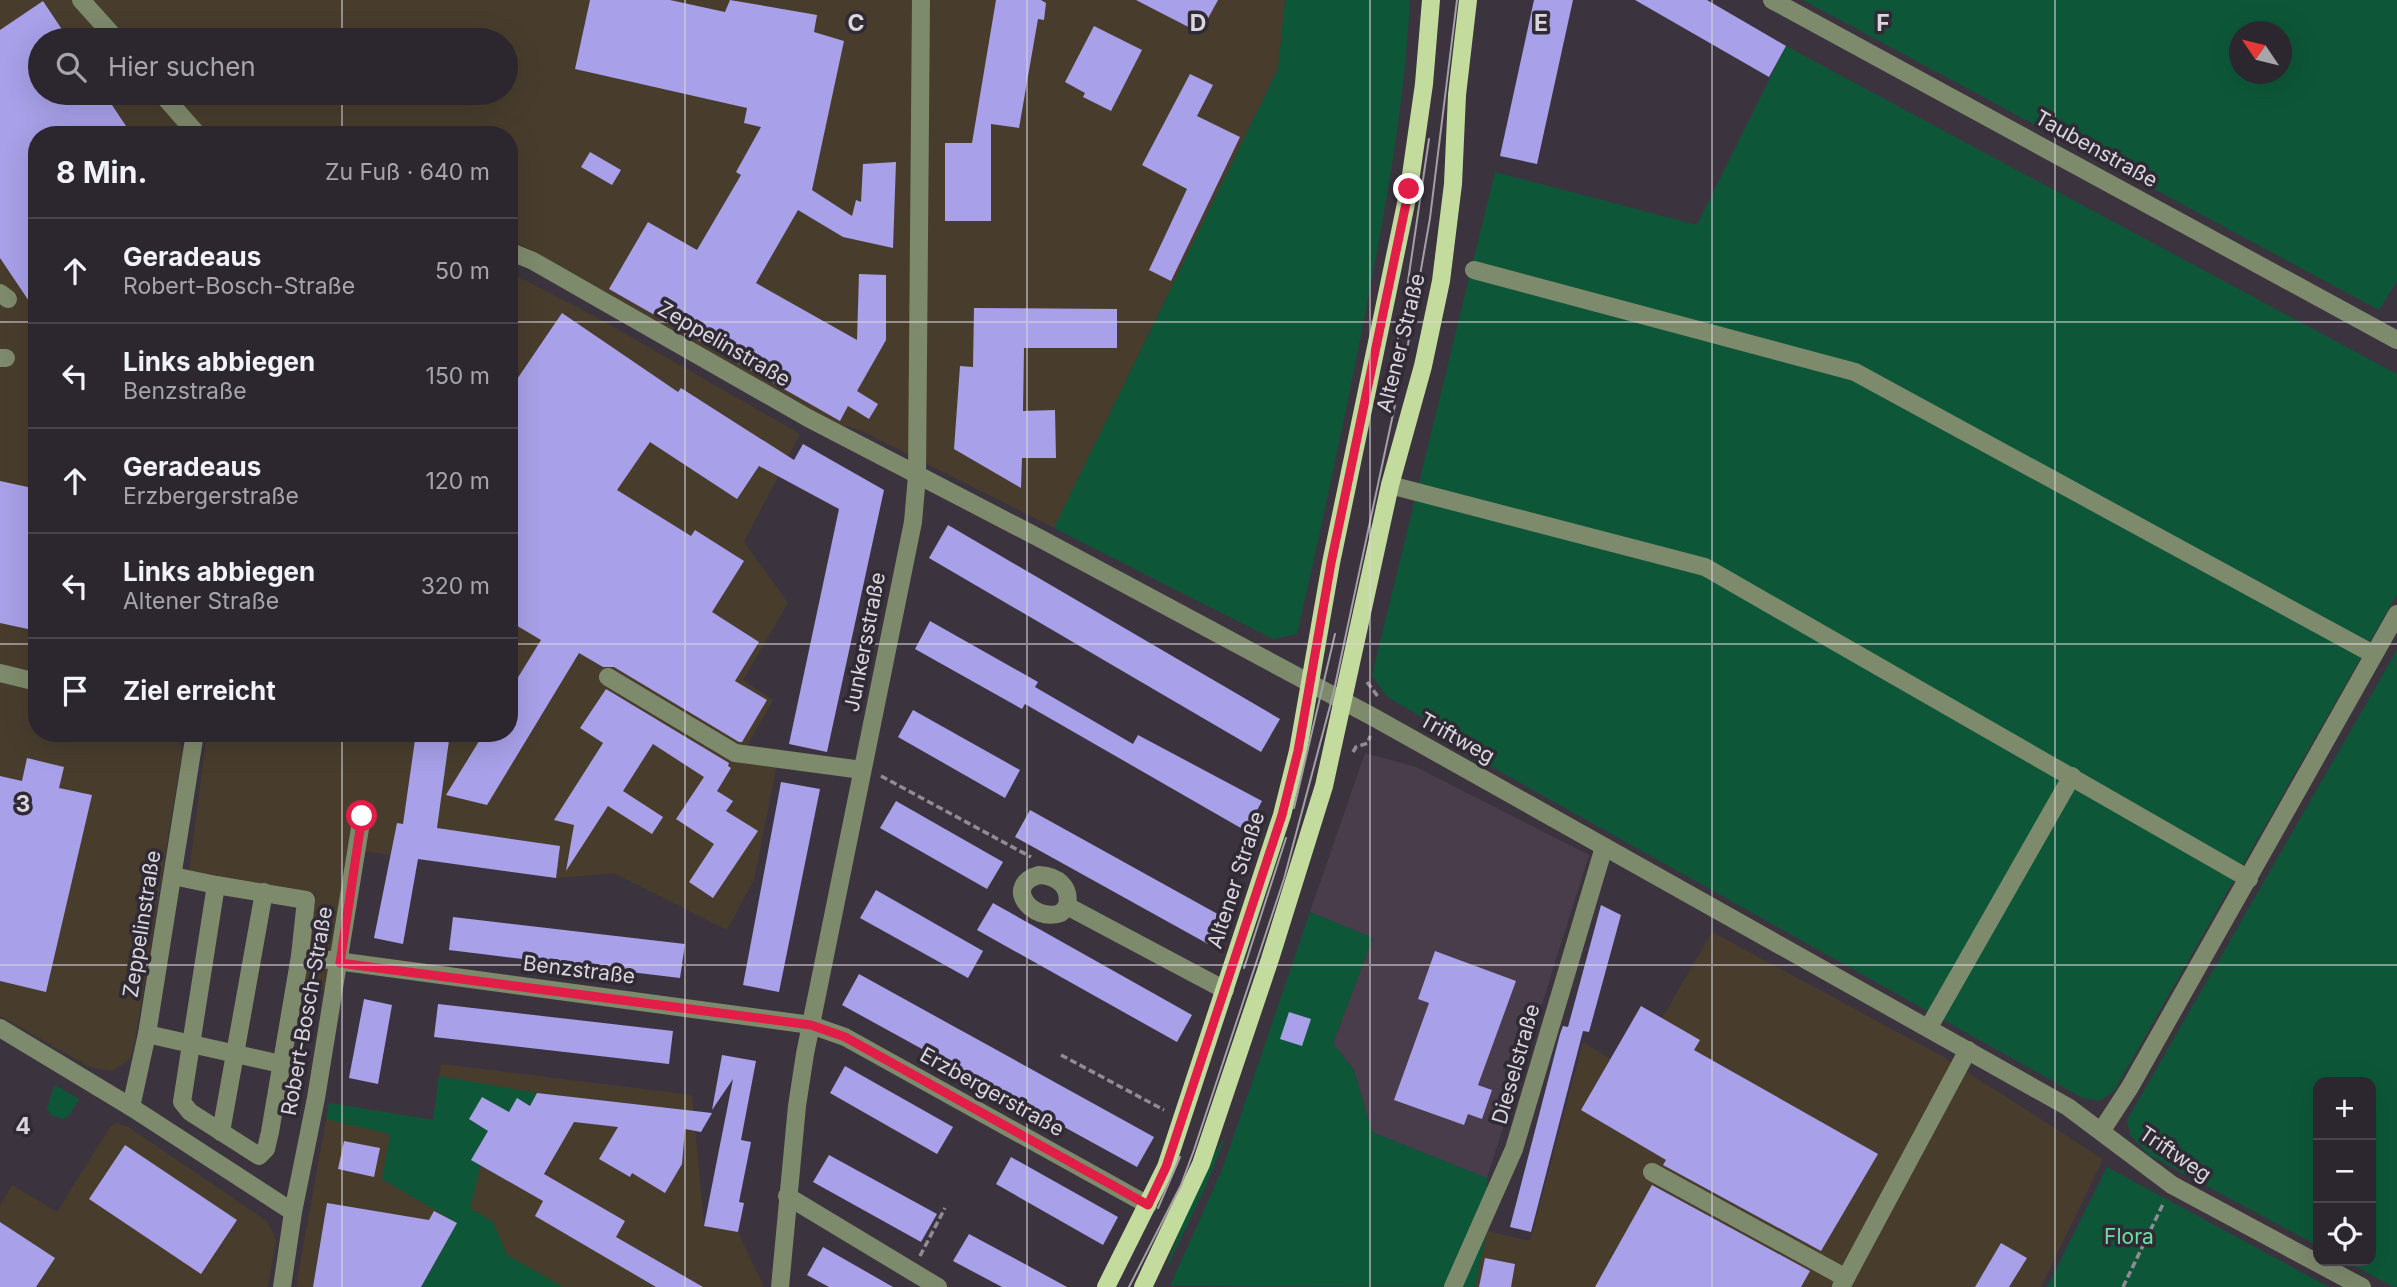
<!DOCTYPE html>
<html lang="de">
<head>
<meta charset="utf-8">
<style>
  :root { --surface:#2c272f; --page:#342f37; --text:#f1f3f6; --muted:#a6a5aa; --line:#48444b }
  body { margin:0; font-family:Inter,sans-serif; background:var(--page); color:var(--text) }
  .controls { position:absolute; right:21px; bottom:21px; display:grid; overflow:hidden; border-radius:14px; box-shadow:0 7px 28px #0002 }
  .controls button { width:63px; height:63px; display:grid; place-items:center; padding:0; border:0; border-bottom:2px solid var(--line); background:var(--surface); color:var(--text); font:35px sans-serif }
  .compass { position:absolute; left:2229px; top:21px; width:63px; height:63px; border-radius:50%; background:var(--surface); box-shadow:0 7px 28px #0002; rotate:305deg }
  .stop { position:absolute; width:21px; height:21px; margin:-16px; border:5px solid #e11d48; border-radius:50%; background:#fff }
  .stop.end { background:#e11d48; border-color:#fff; box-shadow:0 2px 7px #0008 }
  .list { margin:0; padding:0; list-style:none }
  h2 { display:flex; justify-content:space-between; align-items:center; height:91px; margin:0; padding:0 28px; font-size:30px }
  h2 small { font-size:23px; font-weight:400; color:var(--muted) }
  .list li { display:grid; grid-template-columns:46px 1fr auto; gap:21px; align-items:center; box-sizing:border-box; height:105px; padding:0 28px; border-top:2px solid var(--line) }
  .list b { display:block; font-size:26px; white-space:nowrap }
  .list p { margin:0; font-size:23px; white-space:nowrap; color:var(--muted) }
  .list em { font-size:23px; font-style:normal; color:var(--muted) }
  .icon { flex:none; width:38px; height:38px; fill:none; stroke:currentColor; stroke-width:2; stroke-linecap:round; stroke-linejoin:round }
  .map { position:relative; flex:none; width:2397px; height:1287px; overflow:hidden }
  .search { position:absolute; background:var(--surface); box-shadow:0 7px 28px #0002; left:28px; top:28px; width:490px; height:77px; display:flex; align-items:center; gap:18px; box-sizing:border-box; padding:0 24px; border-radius:38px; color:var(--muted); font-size:26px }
  .panel { position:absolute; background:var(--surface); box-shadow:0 7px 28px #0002; left:28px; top:126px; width:490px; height:616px; border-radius:28px }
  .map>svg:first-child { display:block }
  .commercial { fill:#493d4c }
  .industrial { fill:#483d2d; fill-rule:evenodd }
  .green { fill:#0d5738; fill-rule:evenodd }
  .building { fill:#a8a0e8 }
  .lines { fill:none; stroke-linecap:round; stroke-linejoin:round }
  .path { stroke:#908b94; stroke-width:3.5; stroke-dasharray:7 3.5; stroke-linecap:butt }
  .minor { stroke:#7e8a6c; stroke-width:18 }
  .major { stroke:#c3dc9e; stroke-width:18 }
  .tram { stroke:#a49fa7; stroke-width:2 }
  .route { stroke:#e11d48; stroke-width:9 }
  .grid { fill:none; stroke:#dad6dd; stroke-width:2; stroke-opacity:0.55 }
  .labels { text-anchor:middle; stroke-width:7; stroke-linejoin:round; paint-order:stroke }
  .street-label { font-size:21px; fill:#dad6dd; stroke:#302a35 }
  .park-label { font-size:21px; fill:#6edea5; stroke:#302a35 }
  .grid-label { font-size:23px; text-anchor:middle; font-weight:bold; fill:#dad6dd; stroke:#302a35; stroke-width:7; stroke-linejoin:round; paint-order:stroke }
</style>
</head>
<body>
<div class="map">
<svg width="2397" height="1287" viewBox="0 0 2397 1287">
  <rect width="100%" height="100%" fill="#3b343f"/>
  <polygon class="commercial" points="1365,753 1416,767 1589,855 1487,1178 1372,1132 1354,1070 1333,1043 1373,938 1310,912"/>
  <g class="industrial">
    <path d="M0,0h1285l-7,69 -224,459 -192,-97 -26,-8 -327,-185v-103h-472v598h140l5,19 -47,289 -5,18 -18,12 -22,-4 -90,-51zM40,40h466v53h-466z"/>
    <polygon points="509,272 596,317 800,434 744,542 788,603 743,680 773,700 747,746 780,749 754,880 727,930 614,873 556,878 348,849 326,990 302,986 316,894 189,872 207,733 509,733"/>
    <polygon points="1712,932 1942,1056 2103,1159 2041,1287 1475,1287 1487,1231 1530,1241 1583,1042 1631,1072"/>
    <polygon points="441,1064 692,1095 704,1225 738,1232 764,1287 296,1287 329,1103 433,1120"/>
    <polygon points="116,1123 128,1127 267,1221 276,1240 268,1287 0,1287 0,1205 12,1185 57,1212 110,1127"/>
  </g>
  <g class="green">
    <path d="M1285,0h125c-5,101 -23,200 -42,299 -22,113 -45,222 -71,335l-24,5 -219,-111 224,-459z"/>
    <path d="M1803,0h594v281l-18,29zM2240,32h42v42h-42z"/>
    <polygon points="1786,46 2397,374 2397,594 2114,1091 2099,1101 2083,1098 1442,739 1447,732 1386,696 1372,675 1495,172 1697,225"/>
    <polygon points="2397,650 2397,1287 2394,1287 2345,1261 2371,1261 2371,1082 2318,1082 2318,1246 2149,1155 2130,1135 2127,1120"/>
    <polygon points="1310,912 1373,938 1333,1043 1354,1070 1372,1132 1487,1178 1487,1231 1475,1287 1170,1286 1222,1170"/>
    <polygon points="439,1076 537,1093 530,1106 517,1099 509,1112 482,1097 469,1119 488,1131 471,1159 481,1165 470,1208 493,1222 507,1255 563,1287 421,1287 457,1223 382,1179 390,1134 326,1119 329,1103 433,1120"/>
    <polygon points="55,1085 79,1099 69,1116 62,1119 51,1115 47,1108"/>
    <path d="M1225,1138l-19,48 -40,84c2,-17 48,-125 59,-132z"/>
    <polygon points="2107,1167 2329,1287 2047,1287"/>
  </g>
  <g class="building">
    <polygon points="590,0 670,0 725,12 730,0 817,15 814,32 844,41 812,190 852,216 856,200 861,202 863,164 896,162 893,248 843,237 798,210 756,283 857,340 859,274 886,275 886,340 857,391 878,404 869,419 848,406 840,421 609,289 648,222 697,250 741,175 736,172 761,127 744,123 747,108 575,69"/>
    <polygon points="996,0 1041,0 1046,3 1044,20 1038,19 1019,128 991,124 991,221 945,221 945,143 972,143"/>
    <polygon points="1136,0 1218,0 1200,33"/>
    <polygon points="1534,0 1573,0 1537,164 1500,156"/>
    <polygon points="1635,0 1707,0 1786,46 1769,77"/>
    <polygon points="43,1 69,40 40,40 40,93 104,93 132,135 37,135 37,313 0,258 0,30"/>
    <polygon points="1094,26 1142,50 1111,111 1083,97 1085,93 1065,82"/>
    <polygon points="1190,74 1213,85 1197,116 1240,137 1171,281 1149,270 1187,189 1142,165"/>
    <polygon points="590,152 621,170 612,185 581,167"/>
    <polygon points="974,308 1117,309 1117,348 1024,348 1023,411 1055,410 1056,458 1022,458 1021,488 954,449 960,366 973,367"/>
    <polygon points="562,313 678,392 681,388 794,460 803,444 884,490 827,752 789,744 839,509 759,466 737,499 650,442 617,490 691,536 695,530 744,561 712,612 759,642 735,681 767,700 742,742 739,742 614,667 603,667 579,653 487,805 446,795 484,733 509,733 509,692 541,640 509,621 509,391"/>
    <polygon points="0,481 37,489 37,631 0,623"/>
    <polygon points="948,525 1280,719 1261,752 929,558"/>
    <polygon points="930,621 1038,682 1035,687 1133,744 1138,735 1262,801 1246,831 1025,704 1022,709 915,649"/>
    <polygon points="606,689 729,763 728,766 731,768 717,791 733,801 726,811 758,831 713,898 689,882 714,844 676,819 704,777 653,744 623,791 663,817 652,834 608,806 566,871 574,825 554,820 603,743 580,728"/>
    <polygon points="913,710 1020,770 1005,798 898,737"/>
    <polygon points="416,733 450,733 437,828 560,846 556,878 418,859 403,944 374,938 397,823 403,824"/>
    <polygon points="27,758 64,767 59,788 92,795 46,992 0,981 0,776 22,781"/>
    <polygon points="781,782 820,789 779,992 743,985"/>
    <polygon points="896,801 1003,862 987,889 880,828"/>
    <polygon points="1030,810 1223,917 1208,944 1015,837"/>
    <polygon points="876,890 983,951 968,978 860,918"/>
    <polygon points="993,903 1192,1015 1177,1042 977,930"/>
    <polygon points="1601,905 1621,915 1589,1032 1583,1031 1531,1232 1510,1227 1560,1034 1563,1026 1568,1027"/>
    <polygon points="453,917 685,944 680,978 449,950"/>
    <polygon points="1435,951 1516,981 1478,1085 1492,1090 1482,1119 1468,1114 1464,1125 1394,1100 1429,1003 1418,999"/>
    <polygon points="859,974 1154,1137 1137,1167 842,1005"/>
    <polygon points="364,999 392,1005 378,1084 349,1078"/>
    <polygon points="438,1004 673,1031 669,1064 434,1037"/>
    <polygon points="1641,1006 1700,1040 1694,1050 1878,1154 1821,1251 1663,1165 1666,1160 1581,1110"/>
    <polygon points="1289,1012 1311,1019 1302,1046 1280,1039"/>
    <polygon points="722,1055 756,1061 741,1140 751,1142 739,1202 744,1203 738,1232 704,1226 733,1079 712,1110"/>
    <polygon points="845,1066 953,1127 937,1154 830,1093"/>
    <polygon points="537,1093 712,1113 701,1132 685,1129 682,1164 665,1193 632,1173 630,1177 599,1159 618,1127 574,1122 544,1174 625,1221 616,1237 703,1287 656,1287 535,1216 543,1201 471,1160 488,1131 469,1119 482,1097 509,1112 517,1098 530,1106"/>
    <polygon points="344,1141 380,1148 374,1177 338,1169"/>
    <polygon points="125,1145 237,1220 201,1274 89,1199"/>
    <polygon points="829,1155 937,1214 921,1242 813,1182"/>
    <polygon points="1011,1157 1118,1217 1103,1245 996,1184"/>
    <polygon points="1652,1185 1810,1271 1801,1287 1595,1287"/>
    <polygon points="327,1203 429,1220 434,1211 457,1223 421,1287 313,1287"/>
    <polygon points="0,1222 55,1258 36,1287 0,1287"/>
    <polygon points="969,1234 1023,1263 1067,1287 1002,1287 953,1261"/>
    <polygon points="2001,1243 2027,1258 2009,1287 1975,1287"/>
    <polygon points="823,1247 893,1287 829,1287 807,1275"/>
    <polygon points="1485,1258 1515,1264 1511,1287 1479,1287"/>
  </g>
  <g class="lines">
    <g class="path">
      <polyline points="1367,682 1379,698"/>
      <polyline points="1353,752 1356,747 1368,743 1370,736"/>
      <polyline points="881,776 1031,857"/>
      <polyline points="1061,1055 1164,1110"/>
      <polyline points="920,1256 945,1208"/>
      <polyline points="2123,1287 2164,1202"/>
    </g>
    <g class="minor">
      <polyline points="81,0 117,40"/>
      <polyline points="1772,0 2397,340"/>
      <polyline points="161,93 198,135"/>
      <polyline points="509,251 533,261 808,418 1043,540 1375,718 2068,1107 2172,1185 2362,1287"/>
      <polyline points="1474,270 1855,372 2373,654"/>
      <polyline points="0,293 8,299"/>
      <polyline points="0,358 6,358"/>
      <polyline points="1390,485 1705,567 2249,879"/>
      <polyline points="0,673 37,682"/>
      <polyline points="608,677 735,753 862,770"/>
      <polyline points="195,733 147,1034 131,1107 293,1212 282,1287"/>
      <path d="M1039,875c18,1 32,11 28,31l-6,7c-30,10 -58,-28 -22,-38z"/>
      <polyline points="173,876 216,885"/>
      <polygon points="216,885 306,900 300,956 270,1132 266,1149 259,1156 190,1112 182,1102"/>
      <polyline points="1067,906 1225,990"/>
      <polyline points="300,956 811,1025 845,1037 1148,1205"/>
      <polyline points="1929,1027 2072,776"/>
      <polyline points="0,1028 131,1107"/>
      <polyline points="147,1034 281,1064"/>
      <polyline points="2102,1130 2130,1087 2397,614"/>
      <polyline points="221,1132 264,892"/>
      <polyline points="1652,1172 1846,1278"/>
      <polyline points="787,1196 938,1287"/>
      <polyline points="293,1212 316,1098 362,816"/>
      <polyline points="780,1287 797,1106 805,1054 913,522 917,476 921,0"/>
      <polyline points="1453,1287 1514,1149 1604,847"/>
      <polyline points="1841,1287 1968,1050"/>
    </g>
    <g class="major">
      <polyline points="1106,1287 1166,1167 1282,815 1298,751 1331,563 1409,189 1424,84 1431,0"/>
      <polyline points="1143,1287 1201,1164 1270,959 1324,786 1390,485 1423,366 1441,281 1453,184 1457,95 1468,0"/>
    </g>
    <g class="tram">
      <polyline points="1407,288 1429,139"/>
      <polyline points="1392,367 1402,319"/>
      <polyline points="1294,808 1335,634"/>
      <polyline points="1244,968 1286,838"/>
      <polyline points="1158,1208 1180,1157"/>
      <polyline points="1129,1287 1181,1185 1194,1150 1284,879 1333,695 1408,344 1430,218 1457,0"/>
    </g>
  </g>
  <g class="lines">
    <polyline class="route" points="362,816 340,963 811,1025 845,1037 1148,1205 1166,1167 1282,815 1298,751 1331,563 1409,189"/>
  </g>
  <path class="grid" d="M342,0v40M685,0v1287M1027,0v1287M1370,0v1287M1712,0v1287M2055,0v1287M342,93v42M0,322h37M509,322h1888M0,644h37M509,644h1888M342,733v554M0,965h2397"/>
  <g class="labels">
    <g class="street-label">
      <text transform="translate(2096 149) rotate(29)" y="7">Taubenstraße</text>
      <text transform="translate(1401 343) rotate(-76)" y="7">Altener Straße</text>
      <text transform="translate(724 344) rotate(30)" y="7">Zeppelinstraße</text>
      <text transform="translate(865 642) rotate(-79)" y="7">Junkersstraße</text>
      <text transform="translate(1457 738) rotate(29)" y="7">Triftweg</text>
      <text transform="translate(1236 880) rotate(-72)" y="7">Altener Straße</text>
      <text transform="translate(142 924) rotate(-81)" y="7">Zeppelinstraße</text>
      <text transform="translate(579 970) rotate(7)" y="7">Benzstraße</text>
      <text transform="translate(307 1011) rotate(-80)" y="7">Robert-Bosch-Straße</text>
      <text transform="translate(1516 1064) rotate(-74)" y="7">Dieselstraße</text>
      <text transform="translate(992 1092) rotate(29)" y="7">Erzbergerstraße</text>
      <text transform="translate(2175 1154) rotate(34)" y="7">Triftweg</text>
    </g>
    <g class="park-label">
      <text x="2129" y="1244">Flora</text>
    </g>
  </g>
  <g class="grid-label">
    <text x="856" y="31">C</text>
    <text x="1198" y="31">D</text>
    <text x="1541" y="31">E</text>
    <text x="1883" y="31">F</text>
    <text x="23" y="812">3</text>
    <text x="23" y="1134">4</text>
  </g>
</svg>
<div class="controls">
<button>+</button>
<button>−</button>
<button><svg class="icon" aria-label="locate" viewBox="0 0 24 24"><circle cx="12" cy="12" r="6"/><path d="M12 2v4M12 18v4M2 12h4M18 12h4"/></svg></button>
</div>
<svg class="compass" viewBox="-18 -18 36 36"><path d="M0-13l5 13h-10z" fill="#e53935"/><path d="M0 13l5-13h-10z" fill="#a6a5aa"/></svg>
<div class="stop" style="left:362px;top:816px"></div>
<div class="stop end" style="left:1409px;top:189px"></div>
<div class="search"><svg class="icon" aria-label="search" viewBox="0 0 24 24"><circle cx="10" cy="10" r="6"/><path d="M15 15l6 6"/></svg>Hier suchen</div>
<section class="panel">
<h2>8 Min.<small>Zu Fuß · 640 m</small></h2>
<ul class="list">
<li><svg class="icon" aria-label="ahead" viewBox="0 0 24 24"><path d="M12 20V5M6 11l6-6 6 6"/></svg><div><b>Geradeaus</b><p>Robert-Bosch-Straße</p></div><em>50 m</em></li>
<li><svg class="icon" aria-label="left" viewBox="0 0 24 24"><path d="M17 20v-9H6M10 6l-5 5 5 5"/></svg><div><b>Links abbiegen</b><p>Benzstraße</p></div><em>150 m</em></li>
<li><svg class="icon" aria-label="ahead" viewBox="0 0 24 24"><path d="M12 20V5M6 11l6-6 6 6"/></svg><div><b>Geradeaus</b><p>Erzbergerstraße</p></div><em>120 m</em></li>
<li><svg class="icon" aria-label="left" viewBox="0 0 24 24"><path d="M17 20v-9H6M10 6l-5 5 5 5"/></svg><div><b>Links abbiegen</b><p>Altener Straße</p></div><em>320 m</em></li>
<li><svg class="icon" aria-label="arrive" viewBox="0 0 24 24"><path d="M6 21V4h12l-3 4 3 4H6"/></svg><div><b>Ziel erreicht</b></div></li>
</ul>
</section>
</div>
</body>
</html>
